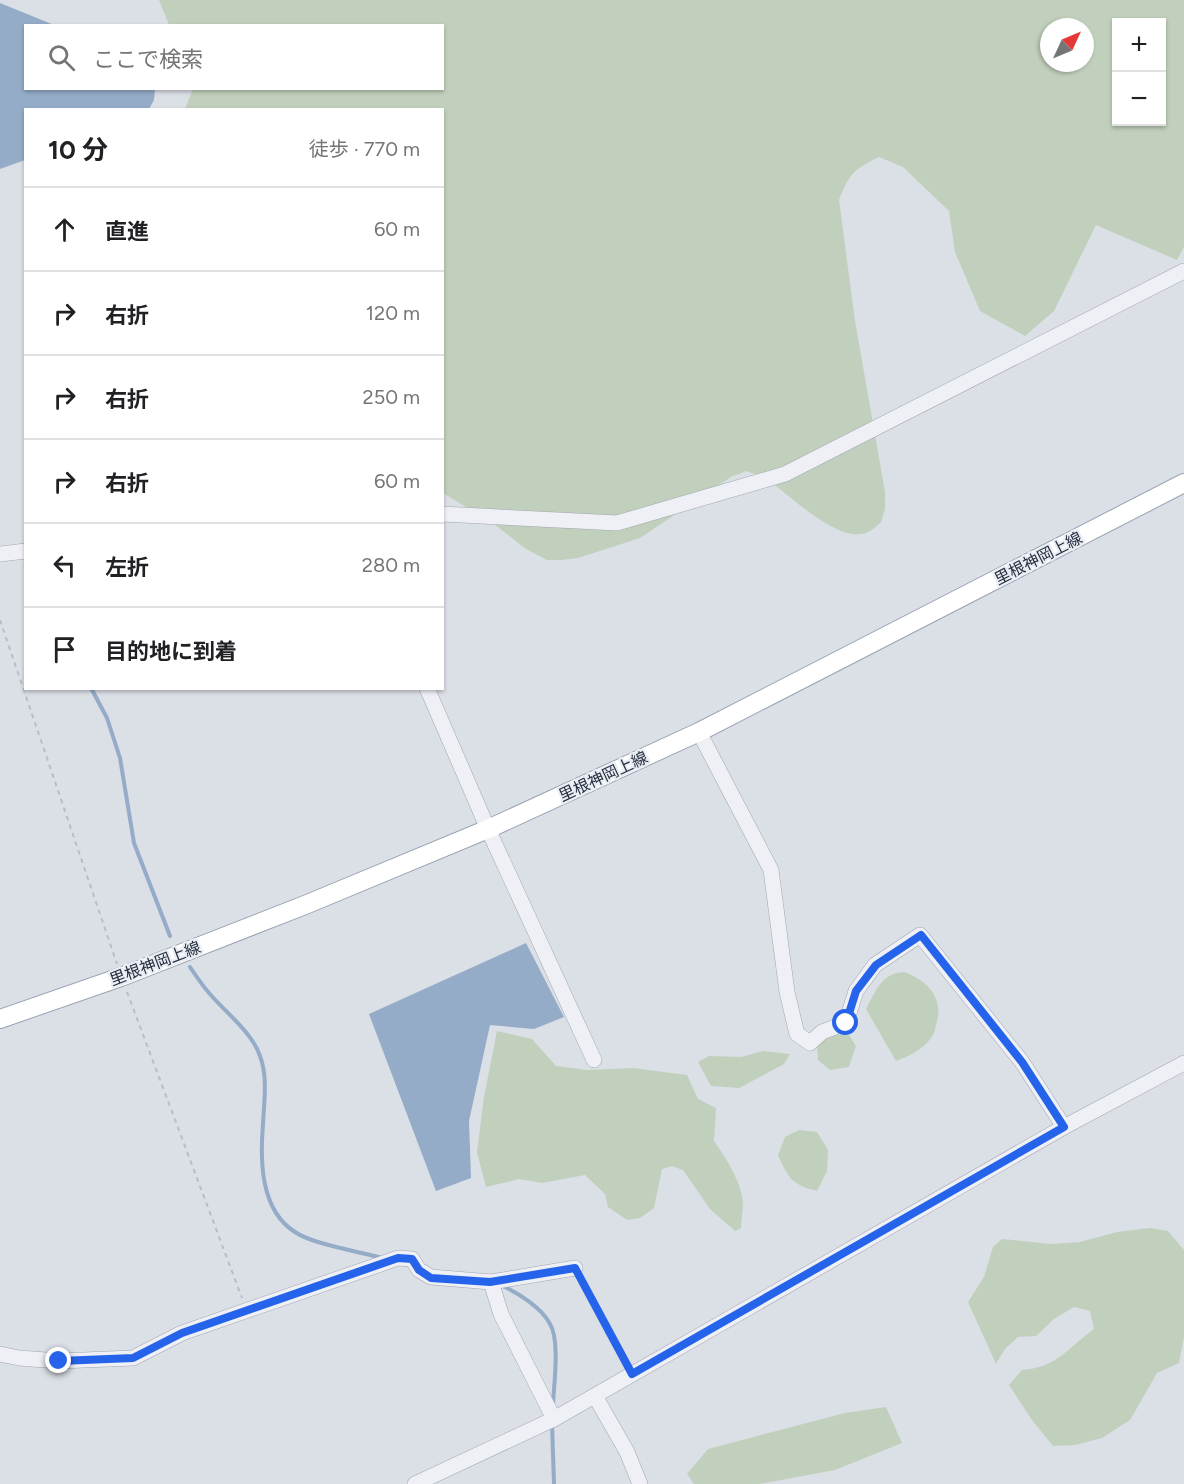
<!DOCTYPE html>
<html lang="ja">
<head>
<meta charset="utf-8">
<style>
  :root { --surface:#fff; --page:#f6f6f6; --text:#202124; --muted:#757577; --line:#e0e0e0 }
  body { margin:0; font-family:Figtree,"Noto Sans JP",sans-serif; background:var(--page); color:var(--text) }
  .controls { position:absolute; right:18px; top:18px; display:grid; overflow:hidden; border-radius:0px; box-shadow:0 2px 4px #0004 }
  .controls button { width:54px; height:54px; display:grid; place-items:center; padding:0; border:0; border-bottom:2px solid var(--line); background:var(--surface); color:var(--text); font:30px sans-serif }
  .compass { position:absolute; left:1040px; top:18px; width:54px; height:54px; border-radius:50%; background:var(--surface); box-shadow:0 2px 4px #0004; rotate:46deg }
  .stop { position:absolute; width:18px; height:18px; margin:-14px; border:4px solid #2563eb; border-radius:50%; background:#fff }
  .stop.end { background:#2563eb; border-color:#fff; box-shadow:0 2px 6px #0008 }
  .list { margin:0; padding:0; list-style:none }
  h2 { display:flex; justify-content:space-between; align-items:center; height:78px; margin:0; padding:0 24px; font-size:26px }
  h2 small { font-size:20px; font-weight:400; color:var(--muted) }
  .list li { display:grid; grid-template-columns:39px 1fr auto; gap:18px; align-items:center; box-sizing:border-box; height:84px; padding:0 24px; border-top:2px solid var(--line) }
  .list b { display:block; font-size:22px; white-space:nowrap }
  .list em { font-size:20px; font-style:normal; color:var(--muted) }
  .icon { flex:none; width:33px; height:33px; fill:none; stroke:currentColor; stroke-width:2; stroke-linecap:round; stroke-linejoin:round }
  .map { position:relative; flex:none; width:1184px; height:1484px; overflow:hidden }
  .search { position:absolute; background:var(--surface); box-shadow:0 2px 4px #0004; left:24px; top:24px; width:420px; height:66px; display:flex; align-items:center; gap:15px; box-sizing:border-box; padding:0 21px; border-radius:0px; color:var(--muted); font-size:22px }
  .panel { position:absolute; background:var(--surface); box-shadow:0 2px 4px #0004; left:24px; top:108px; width:420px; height:582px; border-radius:0px }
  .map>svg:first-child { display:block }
  .green { fill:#c1d0bc; fill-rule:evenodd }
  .water { fill:#94acc8 }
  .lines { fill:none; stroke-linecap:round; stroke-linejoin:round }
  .stream { stroke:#94acc8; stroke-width:4 }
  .minor-casing { stroke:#a1a6b0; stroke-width:16 }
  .major-casing { stroke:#9aa3b2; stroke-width:20 }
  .path { stroke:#babdc5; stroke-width:2; stroke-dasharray:4.5 4.5; stroke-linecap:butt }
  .minor { stroke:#eef0f5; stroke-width:15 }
  .major { stroke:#fff; stroke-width:18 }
  .route { stroke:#2563eb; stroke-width:8 }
  .labels { text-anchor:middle; stroke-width:4.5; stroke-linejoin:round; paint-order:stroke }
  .street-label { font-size:16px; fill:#252d3d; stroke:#eaeef4 }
</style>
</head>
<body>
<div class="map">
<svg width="1184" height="1484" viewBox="0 0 1184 1484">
  <rect width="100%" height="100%" fill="#dbdfe6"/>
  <g class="green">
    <path d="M159,0h1025v247l-7,13 -81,-35 -42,86 -29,25 -45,-25 -25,-59 -6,-41 -46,-44 -24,-10c-25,12 -30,17 -40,43l16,121 30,171v17l-4,13c-4,4 -10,9 -15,11 -29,10 -76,-38 -98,-53 -6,-4 -14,-6 -22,-9l-15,6 -91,61 -62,20 -16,2h-15l-21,-11 -32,-25 -51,-31 -1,-383 -257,-1 8,-20 249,-1v-62l-273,-1zM1116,22h46v100h-46zM1049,27h36v36h-36z"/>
    <path d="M904,972c23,8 41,26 32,53 -1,4 -2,10 -5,13 -9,12 -22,18 -35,23l-30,-52c10,-18 15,-36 38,-37z"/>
    <path d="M497,1031l35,8 24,27 31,4 46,-2 54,7 11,24 18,9 -2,33c12,17 27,40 29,62 0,8 -2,17 -2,25l-6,3 -25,-22 -27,-39 -11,-4 -10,3 -8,39 -14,10 -13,2 -19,-13 -3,-13 -20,-19 -43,8 -23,-4 -33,8 -9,-35 7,-55z"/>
    <polygon points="824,1034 849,1035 856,1046 849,1067 830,1070 818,1060 817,1045"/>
    <polygon points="763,1051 790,1054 784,1064 739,1088 711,1086 698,1062 709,1056 741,1057"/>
    <path d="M799,1130l18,2 11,18 -1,21 -10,20c-25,-6 -29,-13 -39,-36l7,-18z"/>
    <path d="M1150,1228l18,3 16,19v87l-5,26 -22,10 -27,47 -28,18 -27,7 -22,1 -21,-26 -23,-35 13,-15c36,-3 44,-21 72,-41l-4,-18 -16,-4 -20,12 -18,17 -18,1 -13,12 -9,15 -28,-62 16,-25 9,-30 9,-8 50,5 28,-2 37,-10z"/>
    <polygon points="886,1407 902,1443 835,1470 759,1484 694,1484 687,1474 708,1449 845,1413"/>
  </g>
  <g class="water">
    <polygon points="0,3 54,25 26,26 26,88 155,89 154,100 149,109 26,110 25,160 0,169"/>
    <polygon points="526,943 564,1017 534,1029 490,1025 469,1121 471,1178 436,1191 369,1014"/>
  </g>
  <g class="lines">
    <g class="stream">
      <polyline points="91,688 107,718 120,758 134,843 170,936"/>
      <path d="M190,967c6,9 12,18 19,26 16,19 43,39 51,63 8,21 4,46 3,68 -3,36 -3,86 32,108 17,12 66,20 87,26"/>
      <path d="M503,1286c15,7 39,22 47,38 10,16 4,60 3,80"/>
      <polyline points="552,1423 554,1484"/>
    </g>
    <g class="minor-casing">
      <g id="minor">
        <polyline points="442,514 617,523 785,474 1184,271"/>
        <polyline points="0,554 26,551"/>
        <polyline points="427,688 488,829 594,1060"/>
        <polyline points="699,732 771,870 787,992 797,1034 810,1043 822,1032 846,1023 856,991 875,965 920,935 1022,1062 1064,1127"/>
        <polyline points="491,1282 501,1314 554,1419"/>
        <polyline points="0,1354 19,1358 59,1361 133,1358 182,1333 398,1258 412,1259 419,1270 431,1277 491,1282 575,1268"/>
        <polyline points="595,1396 627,1452 640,1484"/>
        <polyline points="415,1484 554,1419 1064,1127 1184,1063"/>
      </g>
    </g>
    <g class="major-casing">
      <polyline id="major" points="0,1019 121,977 305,905 488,829 699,732 1184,483"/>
    </g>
    <g class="path">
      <polyline points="0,620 117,964"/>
      <polyline points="127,992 242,1298"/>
      <polyline points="582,1281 626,1363"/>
    </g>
    <use href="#minor" class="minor"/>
    <use href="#major" class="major"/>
  </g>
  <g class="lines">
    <polyline class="route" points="59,1361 133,1358 182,1333 398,1258 412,1259 419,1270 431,1278 490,1282 575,1268 632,1374 1064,1127 1022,1062 921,935 876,965 856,991 846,1023"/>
  </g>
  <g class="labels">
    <g class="street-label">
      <text transform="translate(1038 558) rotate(-27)" y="6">里根神岡上線</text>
      <text transform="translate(603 776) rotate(-25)" y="6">里根神岡上線</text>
      <text transform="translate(155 963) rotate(-21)" y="6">里根神岡上線</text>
    </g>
  </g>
</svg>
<div class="controls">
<button>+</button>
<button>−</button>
</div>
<svg class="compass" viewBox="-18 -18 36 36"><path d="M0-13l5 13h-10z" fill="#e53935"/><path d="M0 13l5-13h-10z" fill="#757577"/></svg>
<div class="stop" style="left:846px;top:1023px"></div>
<div class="stop end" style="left:59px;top:1361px"></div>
<div class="search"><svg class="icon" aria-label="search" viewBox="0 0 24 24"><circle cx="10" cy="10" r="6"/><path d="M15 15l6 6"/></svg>ここで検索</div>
<section class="panel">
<h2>10 分<small>徒歩 · 770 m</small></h2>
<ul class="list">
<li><svg class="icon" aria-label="ahead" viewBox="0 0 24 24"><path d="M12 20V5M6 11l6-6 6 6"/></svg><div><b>直進</b></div><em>60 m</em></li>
<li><svg class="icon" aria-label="right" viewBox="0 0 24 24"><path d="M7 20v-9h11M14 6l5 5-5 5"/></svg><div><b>右折</b></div><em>120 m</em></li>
<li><svg class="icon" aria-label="right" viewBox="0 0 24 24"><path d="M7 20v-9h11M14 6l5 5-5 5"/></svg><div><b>右折</b></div><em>250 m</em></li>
<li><svg class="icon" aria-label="right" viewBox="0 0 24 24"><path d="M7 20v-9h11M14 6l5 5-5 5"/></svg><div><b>右折</b></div><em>60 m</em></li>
<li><svg class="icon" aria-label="left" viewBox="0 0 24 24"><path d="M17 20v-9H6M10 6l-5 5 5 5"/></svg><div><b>左折</b></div><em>280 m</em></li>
<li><svg class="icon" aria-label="arrive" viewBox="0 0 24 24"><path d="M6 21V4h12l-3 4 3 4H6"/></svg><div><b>目的地に到着</b></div></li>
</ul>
</section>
</div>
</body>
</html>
